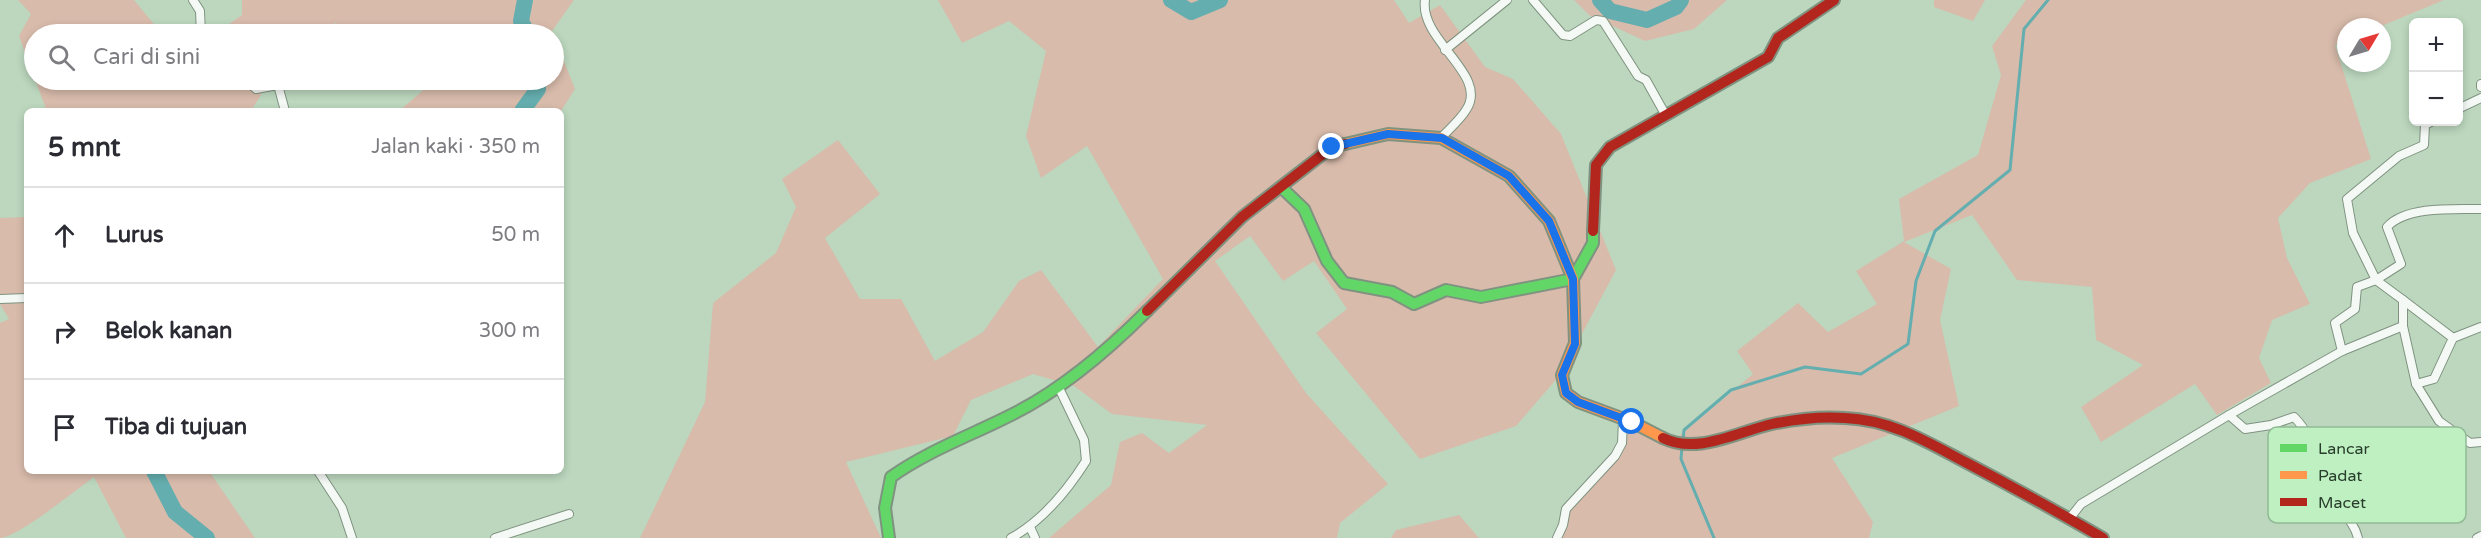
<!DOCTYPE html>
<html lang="id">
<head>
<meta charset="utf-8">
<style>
  :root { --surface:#fff; --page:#f2f2f3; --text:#2b2b33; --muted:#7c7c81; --line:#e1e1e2 }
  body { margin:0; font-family:"Varela Round",sans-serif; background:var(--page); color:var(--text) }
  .controls { position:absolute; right:18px; top:18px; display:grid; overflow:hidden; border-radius:9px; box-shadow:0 3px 9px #0003 }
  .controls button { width:54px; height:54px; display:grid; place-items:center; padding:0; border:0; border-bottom:2px solid var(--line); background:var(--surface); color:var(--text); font:30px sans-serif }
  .compass { position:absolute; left:2337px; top:18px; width:54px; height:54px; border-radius:50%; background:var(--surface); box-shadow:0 3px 9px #0003; rotate:52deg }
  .stop { position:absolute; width:18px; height:18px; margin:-14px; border:4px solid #1a73e8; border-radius:50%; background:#fff }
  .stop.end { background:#1a73e8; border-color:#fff; box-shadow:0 2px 6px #0008 }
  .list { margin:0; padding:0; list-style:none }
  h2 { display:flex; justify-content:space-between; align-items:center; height:78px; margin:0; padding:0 24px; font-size:26px }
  h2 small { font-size:20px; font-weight:400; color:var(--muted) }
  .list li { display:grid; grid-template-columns:39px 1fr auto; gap:18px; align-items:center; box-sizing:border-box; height:96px; padding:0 24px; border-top:2px solid var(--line) }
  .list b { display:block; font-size:22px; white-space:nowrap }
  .list em { font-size:20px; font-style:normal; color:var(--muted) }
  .icon { flex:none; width:33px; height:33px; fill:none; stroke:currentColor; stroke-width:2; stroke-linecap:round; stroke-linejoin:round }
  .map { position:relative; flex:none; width:2481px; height:538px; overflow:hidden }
  .search { position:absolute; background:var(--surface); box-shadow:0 3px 9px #0003; left:24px; top:24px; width:540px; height:66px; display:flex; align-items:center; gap:15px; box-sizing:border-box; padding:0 21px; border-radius:33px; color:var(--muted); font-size:22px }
  .panel { position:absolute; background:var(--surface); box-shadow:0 3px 9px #0003; left:24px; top:108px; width:540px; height:366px; border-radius:9px }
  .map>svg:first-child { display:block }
  .green { fill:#d8bbab }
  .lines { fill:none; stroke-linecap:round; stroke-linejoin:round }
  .stream { stroke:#65aeaf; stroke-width:3 }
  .river { stroke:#65aeaf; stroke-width:16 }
  .street-casing { stroke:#7f9380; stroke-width:10 }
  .fast-casing { stroke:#7f9380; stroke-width:14 }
  .slow-casing { stroke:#7f9380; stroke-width:14 }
  .jam-casing { stroke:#7f9380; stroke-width:14 }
  .street { stroke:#f5f9f5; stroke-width:8 }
  .fast { stroke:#63d668; stroke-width:10 }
  .slow { stroke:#ff974d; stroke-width:10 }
  .jam { stroke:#b3261e; stroke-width:10 }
  .route { stroke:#1a73e8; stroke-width:8 }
  .key { fill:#bef0c2; stroke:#91ba95; stroke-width:1.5 }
  .key-label { font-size:16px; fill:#293d2b }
</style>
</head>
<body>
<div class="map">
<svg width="2481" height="538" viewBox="0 0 2481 538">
  <rect width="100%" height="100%" fill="#bcd7be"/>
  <g class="green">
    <polygon points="18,0 134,0 162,34 34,34 34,78 19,36 31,14"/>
    <polygon points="242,0 574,0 552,31 575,89 561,111 399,111 435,80 554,80 554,34 357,34 335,23 322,34 215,34 242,15"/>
    <polygon points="938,0 1394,0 1409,23 1440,5 1485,67 1513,79 1561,134 1616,270 1560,375 1516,426 1420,459 1316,333 1347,309 1314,261 1283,281 1250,236 1215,261 1306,393 1388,484 1340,523 1337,538 1049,538 1111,485 1120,442 1142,433 1169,453 1207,425 1112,414 1074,386 1033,374 971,400 953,436 846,462 881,538 640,538 705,402 713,303 776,253 796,207 782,179 838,140 880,194 825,238 860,299 901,299 935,361 983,332 1019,281 1041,270 1098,347 1163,279 1087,146 1041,178 1026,136 1046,51 1009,21 962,43"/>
    <polygon points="1574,0 1727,0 1694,29 1645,41 1589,15"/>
    <polygon points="1934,0 1985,0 1973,21 1934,7"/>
    <polygon points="2026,0 2444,0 2379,27 2346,27 2346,41 2335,45 2371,159 2310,183 2278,218 2287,258 2310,304 2272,320 2259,358 2271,383 2217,415 2195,384 2101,442 2081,407 2143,365 2096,340 2092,287 2017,280 1972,215 1904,242 1951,269 1940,320 1959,406 1832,458 1873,522 1869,538 1557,538 1567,501 1616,450 1622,419 1673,441 1753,374 1737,351 1798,303 1828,332 1877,304 1856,271 1904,241 1899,199 1978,155 2001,75 1992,46"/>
    <polygon points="35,80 270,80 251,111 47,111"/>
    <path d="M27,217v254h182l46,67h-129l-32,-61c-17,12 -77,61 -94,61v-215l9,-4 -9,-15v-86z"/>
    <polygon points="1459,515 1479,538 1391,538 1396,530"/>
  </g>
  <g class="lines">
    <g class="stream">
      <polyline points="1683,441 1684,430 1731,390 1805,367 1861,374 1908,344 1916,281 1935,231 2010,170 2024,29 2048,0"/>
      <polyline points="1682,447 1681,459 1714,538"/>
    </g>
    <g class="river">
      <polyline points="525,0 521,21 528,34"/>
      <polyline points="1171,0 1191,12 1220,0"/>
      <polyline points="1600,0 1610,11 1647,20 1676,7 1681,0"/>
      <polyline points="522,111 538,89 538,80"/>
      <polyline points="154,471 175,512 207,538"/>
    </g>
    <g class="street-casing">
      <g id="street">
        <polyline points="193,0 200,11 201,34"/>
        <path d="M1425,0c-6,41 65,75 41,110 -6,10 -17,19 -25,28"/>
        <polyline points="1533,0 1563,35 1570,36 1596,20 1603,21 1638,76 1646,80 1665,114"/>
        <polyline points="1445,50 1507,0"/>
        <polyline points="246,80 256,89 278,85 285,111"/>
        <polyline points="2481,84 2481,87"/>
        <polyline points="2458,109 2481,98"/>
        <polyline points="0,299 27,298"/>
        <polyline points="2403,300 2453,338"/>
        <polyline points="2403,326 2403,300 2376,280 2353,233 2347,199 2399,156 2424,145 2425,125 2431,122"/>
        <path d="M2342,351l-7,-28 20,-14 2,-22 19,-7 25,-16 -14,-37c19,-21 67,-18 94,-18"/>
        <polyline points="2416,384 2434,379 2453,338 2481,327"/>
        <path d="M2229,415l16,14 26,-4 23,-8c21,20 24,52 36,77 8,16 24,26 28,44"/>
        <polyline points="318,471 342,508 352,538"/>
        <polyline points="2070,518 2081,504 2229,415 2342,351 2403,326 2416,384 2439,421 2470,443 2481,442"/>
        <polyline points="1030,527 1035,538"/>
        <polyline points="495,538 569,514"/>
        <path d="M1011,538c31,-17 56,-47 75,-77l-2,-21 -26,-54"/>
        <polyline points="1557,538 1563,525 1566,509 1615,456 1622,443 1623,420"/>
        <polyline points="2477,538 2481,536"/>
      </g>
    </g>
    <g class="fast-casing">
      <g id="fast">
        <polyline points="1281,187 1304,209 1327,261 1344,283 1392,292 1414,304 1446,290 1481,297 1573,279 1593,243 1593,231"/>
        <path d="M889,538l-4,-30 6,-31c38,-27 81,-42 122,-63 50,-25 95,-64 134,-103"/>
      </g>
    </g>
    <g class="slow-casing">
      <polyline id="slow" points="1345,144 1388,134 1441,138 1509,176 1549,221 1573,279 1575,343 1562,375 1566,393 1578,402 1632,422 1663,438"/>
    </g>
    <g class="jam-casing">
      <g id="jam">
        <polyline points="1593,231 1596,165 1610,147 1768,57 1778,38 1834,0"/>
        <polyline points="1147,311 1242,217 1332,147 1345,144"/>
        <path d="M1663,438c34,17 74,-6 109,-14 24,-5 49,-8 73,-6 47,2 82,24 122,45 46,24 91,49 136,75"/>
      </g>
    </g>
    <use href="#street" class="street"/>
    <use href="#fast" class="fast"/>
    <use href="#slow" class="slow"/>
    <use href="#jam" class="jam"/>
  </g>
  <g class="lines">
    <polyline class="route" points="1332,147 1388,134 1442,138 1509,176 1549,221 1573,279 1575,344 1562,375 1566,393 1578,402 1632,422"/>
  </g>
  <rect x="2268" y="427" width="198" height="96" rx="9" class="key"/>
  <rect x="2280" y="444" width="27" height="8" fill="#63d668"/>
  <rect x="2280" y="471" width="27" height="8" fill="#ff974d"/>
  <rect x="2280" y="498" width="27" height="8" fill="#b3261e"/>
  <g class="key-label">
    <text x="2318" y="454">Lancar</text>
    <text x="2318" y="481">Padat</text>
    <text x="2318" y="508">Macet</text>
  </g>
</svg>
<div class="controls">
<button>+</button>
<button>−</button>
</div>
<svg class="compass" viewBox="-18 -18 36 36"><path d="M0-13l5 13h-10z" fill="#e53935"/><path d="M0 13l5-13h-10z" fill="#7c7c81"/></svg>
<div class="stop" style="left:1632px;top:422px"></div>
<div class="stop end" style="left:1332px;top:147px"></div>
<div class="search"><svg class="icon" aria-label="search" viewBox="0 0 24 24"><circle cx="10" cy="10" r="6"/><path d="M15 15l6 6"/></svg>Cari di sini</div>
<section class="panel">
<h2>5 mnt<small>Jalan kaki · 350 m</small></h2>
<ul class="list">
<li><svg class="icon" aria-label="ahead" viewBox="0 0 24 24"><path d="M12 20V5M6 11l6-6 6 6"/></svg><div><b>Lurus</b></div><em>50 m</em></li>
<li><svg class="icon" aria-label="right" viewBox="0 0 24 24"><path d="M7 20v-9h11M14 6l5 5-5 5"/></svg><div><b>Belok kanan</b></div><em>300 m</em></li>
<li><svg class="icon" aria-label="arrive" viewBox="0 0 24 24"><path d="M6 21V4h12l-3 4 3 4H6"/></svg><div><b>Tiba di tujuan</b></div></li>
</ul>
</section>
</div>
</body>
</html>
